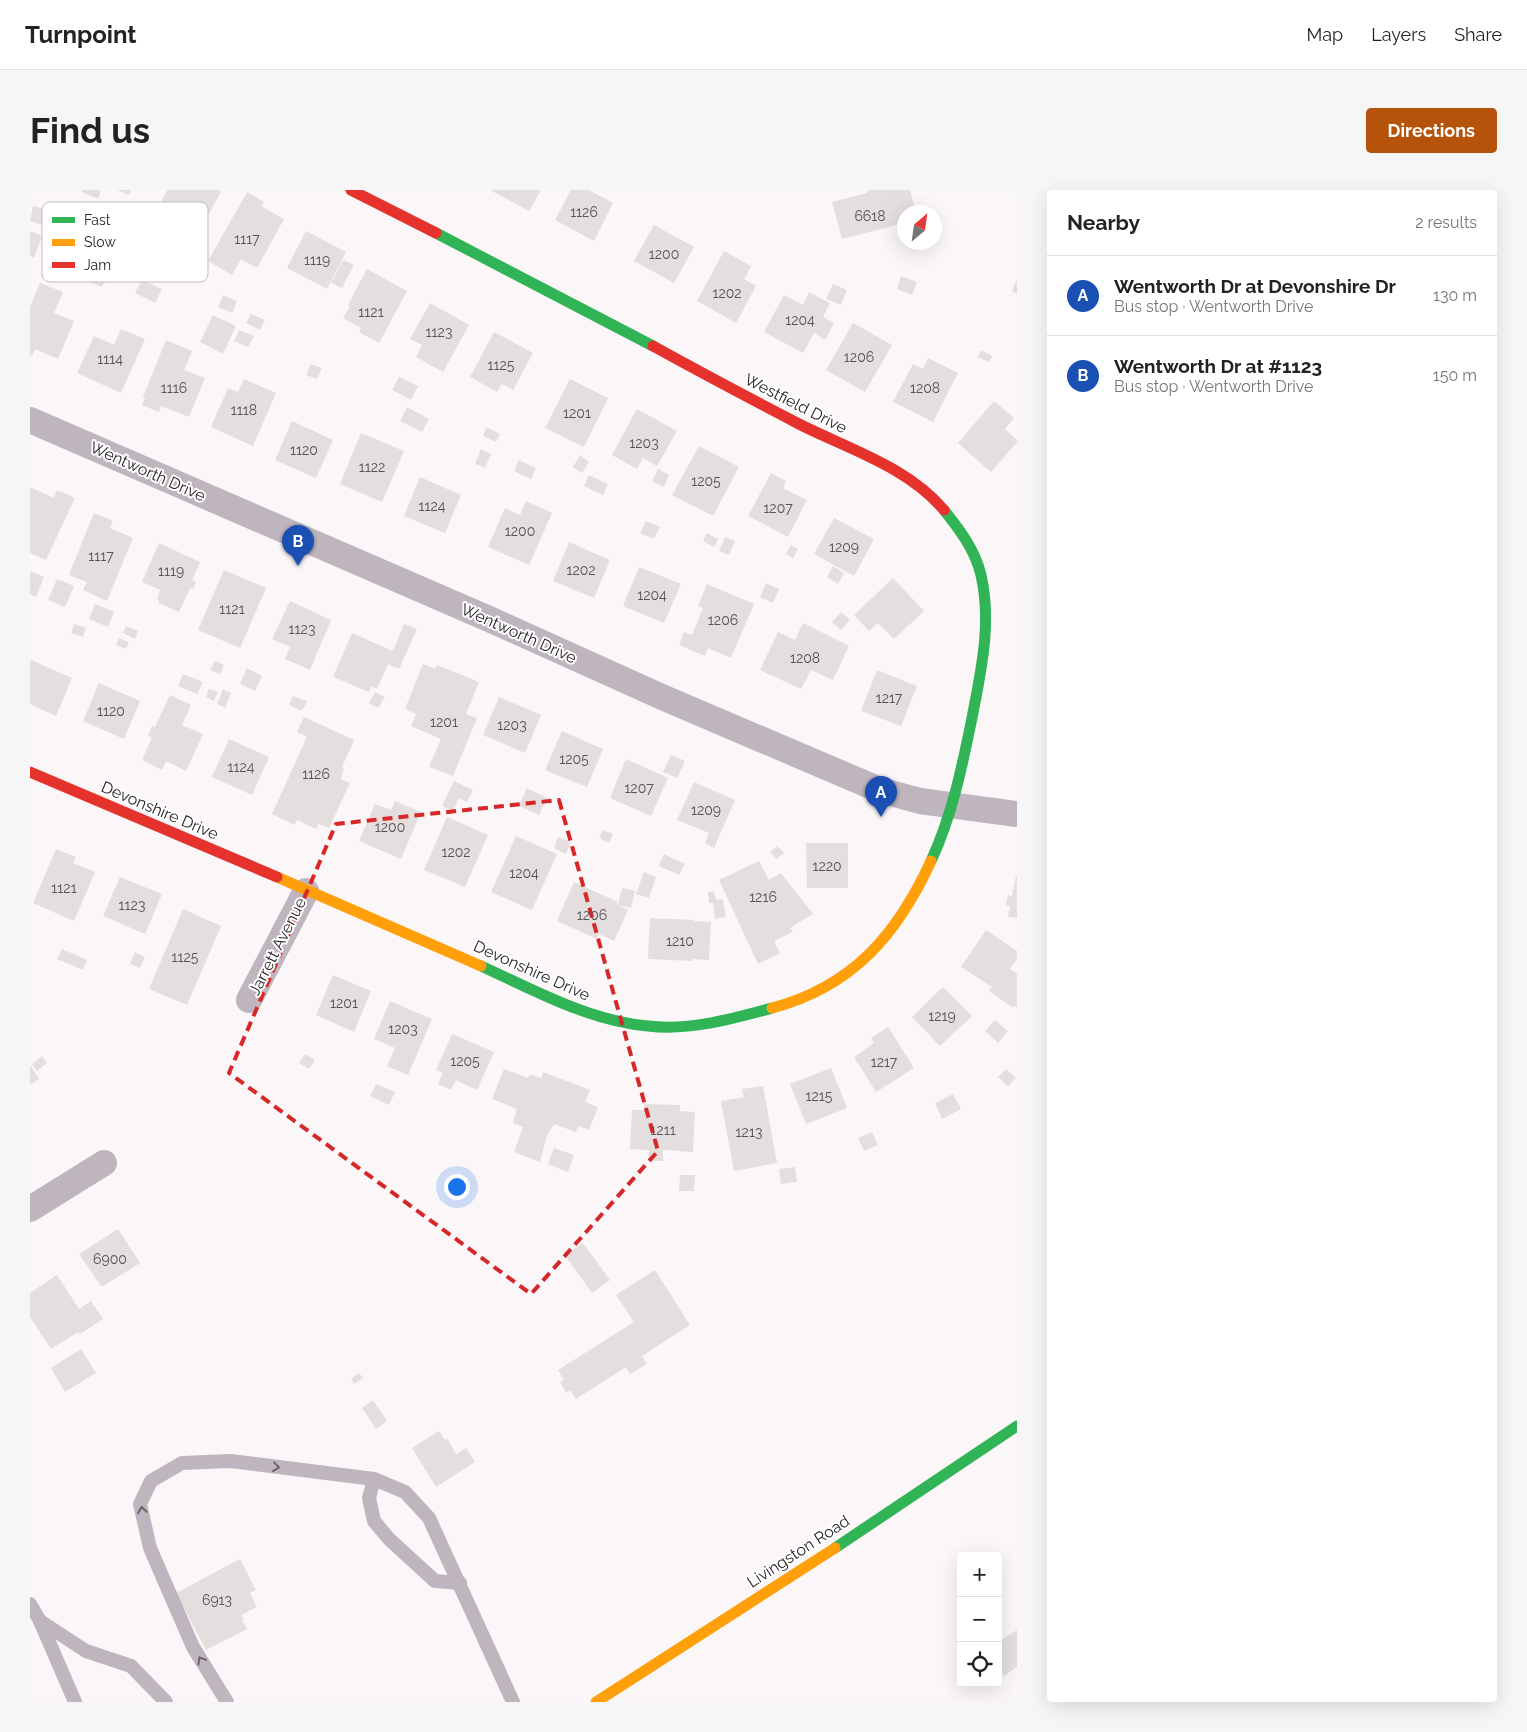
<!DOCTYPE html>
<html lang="en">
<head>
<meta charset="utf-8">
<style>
  :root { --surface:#fff; --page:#f6f6f6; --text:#222; --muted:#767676; --line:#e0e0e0; --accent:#b45309 }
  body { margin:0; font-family:Raleway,sans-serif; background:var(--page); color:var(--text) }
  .controls { position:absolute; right:15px; bottom:15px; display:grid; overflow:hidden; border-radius:5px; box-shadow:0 5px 20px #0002 }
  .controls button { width:45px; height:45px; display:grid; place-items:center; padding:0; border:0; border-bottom:1px solid var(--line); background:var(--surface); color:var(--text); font:25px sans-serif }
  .compass { position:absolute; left:867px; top:15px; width:45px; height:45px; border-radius:50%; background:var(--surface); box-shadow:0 5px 20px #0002; rotate:29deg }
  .you { position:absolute; left:426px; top:996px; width:18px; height:18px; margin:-12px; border:4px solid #fff; border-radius:50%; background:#1a73e8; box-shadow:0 0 0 8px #1a73e833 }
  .badge { display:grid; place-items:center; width:32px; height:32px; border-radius:50%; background:var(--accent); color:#fff; font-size:16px; font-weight:700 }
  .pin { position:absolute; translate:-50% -41px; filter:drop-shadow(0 1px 2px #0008) }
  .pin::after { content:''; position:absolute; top:26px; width:18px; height:15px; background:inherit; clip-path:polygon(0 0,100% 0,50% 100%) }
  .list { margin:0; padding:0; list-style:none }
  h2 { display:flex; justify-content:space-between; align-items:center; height:65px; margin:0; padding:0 20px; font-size:21px }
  h2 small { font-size:16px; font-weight:400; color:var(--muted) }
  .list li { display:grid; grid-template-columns:32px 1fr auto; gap:15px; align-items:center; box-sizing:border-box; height:80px; padding:0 20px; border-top:1px solid var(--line) }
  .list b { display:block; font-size:19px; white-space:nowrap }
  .list p { margin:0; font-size:16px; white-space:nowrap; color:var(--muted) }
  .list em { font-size:16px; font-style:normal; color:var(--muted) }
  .icon { flex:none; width:28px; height:28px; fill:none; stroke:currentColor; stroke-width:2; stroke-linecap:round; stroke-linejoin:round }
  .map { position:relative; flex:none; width:987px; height:1512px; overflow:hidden; border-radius:5px }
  header { display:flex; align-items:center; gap:30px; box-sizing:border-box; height:70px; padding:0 25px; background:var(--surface); border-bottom:1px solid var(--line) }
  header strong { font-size:24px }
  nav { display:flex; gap:28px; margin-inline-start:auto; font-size:18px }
  .intro { display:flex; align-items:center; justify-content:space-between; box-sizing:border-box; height:120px; padding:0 30px }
  h1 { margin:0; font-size:35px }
  .button { padding:12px 22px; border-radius:5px; background:var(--accent); color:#fff; font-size:18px; font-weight:700 }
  main { display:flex; gap:30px; padding:0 30px }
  aside { flex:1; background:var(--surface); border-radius:5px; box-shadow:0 5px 20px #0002 }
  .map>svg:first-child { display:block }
  .building { fill:#e4dedf }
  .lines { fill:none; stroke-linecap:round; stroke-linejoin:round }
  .lane { stroke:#bfb5bf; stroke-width:14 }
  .street { stroke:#bfb5bf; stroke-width:26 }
  .fast { stroke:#30b455; stroke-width:11 }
  .slow { stroke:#ff9f0a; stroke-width:11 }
  .jam { stroke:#e5322d; stroke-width:11 }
  .oneway { stroke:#6c646a }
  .marked { fill:none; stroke:#d62828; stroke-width:4; stroke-dasharray:10 6; stroke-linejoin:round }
  .labels { text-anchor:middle; stroke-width:4; stroke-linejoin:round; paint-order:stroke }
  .number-label { font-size:14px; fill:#595254 }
  .street-label { font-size:16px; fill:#292225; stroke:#fff }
  .key { fill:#fff; stroke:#bfbdbe; stroke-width:1 }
  .key-label { font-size:14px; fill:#292225 }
</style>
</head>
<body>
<header>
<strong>Turnpoint</strong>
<nav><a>Map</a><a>Layers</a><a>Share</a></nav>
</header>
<div class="intro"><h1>Find us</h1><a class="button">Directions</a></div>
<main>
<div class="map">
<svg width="987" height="1512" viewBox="0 0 987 1512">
  <rect width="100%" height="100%" fill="#fbf6f8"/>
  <g class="building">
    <polygon points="52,0 71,0 68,9 52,2"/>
    <polygon points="87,0 101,0 99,5"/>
    <polygon points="137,0 188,0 191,2 169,41 150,31 152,26 130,14"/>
    <polygon points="460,0 511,0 499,21"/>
    <polygon points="541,0 559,0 583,13 564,51 525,30"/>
    <polygon points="840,0 880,0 886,22 874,22 874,29 870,30 871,34 812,49 802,12 837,3 837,1"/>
    <polygon points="217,2 234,12 231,16 254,29 227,78 211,69 202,85 178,71"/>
    <polygon points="3,16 17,20 12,35 0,31"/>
    <polygon points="624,35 664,57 644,93 604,71"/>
    <polygon points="0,41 12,46 4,68 0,66"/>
    <polygon points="276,41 316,62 297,99 257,78"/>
    <polygon points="694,61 721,76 714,89 726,96 706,133 667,111"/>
    <polygon points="63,67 82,76 72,97 53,89"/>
    <polygon points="313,70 324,75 312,98 301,93"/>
    <polygon points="337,79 377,101 349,153 329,142 331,138 313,128 320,116 318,115"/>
    <polygon points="871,86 887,92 882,105 867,99"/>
    <polygon points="987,89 987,104 982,101"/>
    <polygon points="112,90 132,99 125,113 105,103"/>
    <polygon points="10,93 33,102 24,123 44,131 28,169 5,159 2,166 0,165 0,117"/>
    <polygon points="803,94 817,100 811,115 796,109"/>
    <polygon points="779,102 800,113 793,127 804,133 795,150 784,143 773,163 734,142 754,105 773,115"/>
    <polygon points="193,105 207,111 202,123 188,117"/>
    <polygon points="400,113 439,135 413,182 386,167 392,155 380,149"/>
    <polygon points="221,124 235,130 230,140 216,133"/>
    <polygon points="183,125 206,136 193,164 170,152"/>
    <polygon points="823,133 862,155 835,202 796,180"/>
    <polygon points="91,139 115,149 91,203 47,183 64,146 84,155"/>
    <polygon points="209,140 224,146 218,157 204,151"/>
    <polygon points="464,142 503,163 483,200 472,194 467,202 440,187"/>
    <polygon points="136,150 162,161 154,180 175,188 159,227 131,216 129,222 112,215 115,208 113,207"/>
    <polygon points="951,160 962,166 959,172 948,167"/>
    <polygon points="898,168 928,183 903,232 863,212 883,174 893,179"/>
    <polygon points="281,174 292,178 287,189 276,185"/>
    <polygon points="369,187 388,196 381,210 362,200"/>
    <polygon points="214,189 246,203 223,256 181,237 198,198 208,202"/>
    <polygon points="540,189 578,208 554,257 515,238"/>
    <polygon points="964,211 984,228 975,239 987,250 987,252 961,282 928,253"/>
    <polygon points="377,217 399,229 392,242 370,231"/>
    <polygon points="607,219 647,241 627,276 613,268 607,279 582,265"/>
    <polygon points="262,231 303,250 286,288 245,270"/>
    <polygon points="456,237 470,244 466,252 453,246"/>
    <polygon points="331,243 374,261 352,312 310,294"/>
    <polygon points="669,256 709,277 683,326 642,305"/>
    <polygon points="451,259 461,264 455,278 445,274"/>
    <polygon points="550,265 559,272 552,283 543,277"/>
    <polygon points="489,270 506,278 501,289 484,281"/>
    <polygon points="628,279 639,285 634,297 622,291"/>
    <polygon points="741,283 756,291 753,298 777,310 758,347 718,326"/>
    <polygon points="559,285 578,294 573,305 554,296"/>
    <polygon points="390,287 431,305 415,343 374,326"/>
    <polygon points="0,297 24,308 27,300 45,308 16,370 0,363"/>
    <polygon points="496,311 522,323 499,375 458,357 475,318 490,325"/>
    <polygon points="64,323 83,331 80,338 103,348 77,411 53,400 57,392 39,385"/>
    <polygon points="804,328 844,349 824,386 784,364"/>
    <polygon points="616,331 630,337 624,349 610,343"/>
    <polygon points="677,343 688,349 684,357 673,351"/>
    <polygon points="695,347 705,351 699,365 689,361"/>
    <polygon points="539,352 580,370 564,408 523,391"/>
    <polygon points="129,353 170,372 162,390 166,392 163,399 160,398 149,422 128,413 129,410 127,409 130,400 112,392"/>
    <polygon points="761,355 768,359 763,368 756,364"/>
    <polygon points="803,376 814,383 808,394 797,387"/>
    <polygon points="609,377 651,394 634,433 593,416"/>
    <polygon points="194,380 236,398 210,458 168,440"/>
    <polygon points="0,381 14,387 6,407 0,404"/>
    <polygon points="863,388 894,421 864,449 848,433 839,441 824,425"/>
    <polygon points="27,389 44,396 35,417 18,410"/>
    <polygon points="736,393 749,399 743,413 730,407"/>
    <polygon points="677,394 724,414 701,468 678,458 675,466 649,455 654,442 662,445 673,418 668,416"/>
    <polygon points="260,411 301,430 280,480 255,469 260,457 242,449"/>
    <polygon points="65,414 84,422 78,437 59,429"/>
    <polygon points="811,422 820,430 811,440 802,432"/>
    <polygon points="773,433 819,456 803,490 781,480 771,499 730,480 748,442 765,450"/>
    <polygon points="44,434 56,438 53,447 41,443"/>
    <polygon points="374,434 387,439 369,479 358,474 347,499 341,496 339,502 303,487 322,443 363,461"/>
    <polygon points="96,436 108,441 105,449 93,443"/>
    <polygon points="89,448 99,452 96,459 86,455"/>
    <polygon points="1,470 42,488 26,526 0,514 0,473"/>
    <polygon points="185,471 194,475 190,484 180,480"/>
    <polygon points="393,474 405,479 407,475 449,492 436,524 447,528 423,586 399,577 411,549 381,536 386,524 375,519"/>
    <polygon points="217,478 232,486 225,501 210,494"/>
    <polygon points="847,480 887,496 871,536 831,521"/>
    <polygon points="153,484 173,492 167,504 148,496"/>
    <polygon points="69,493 110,511 94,549 53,531"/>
    <polygon points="179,499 188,502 184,511 176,507"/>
    <polygon points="193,499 201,503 195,518 187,514"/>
    <polygon points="345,502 355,507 348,518 339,513"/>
    <polygon points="140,505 161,515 152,535 173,544 156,581 136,571 132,580 112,570 122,547 118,546 122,536 125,537"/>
    <polygon points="263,506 277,511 272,521 259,515"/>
    <polygon points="469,507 511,525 495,563 453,545"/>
    <polygon points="274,527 324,550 312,577 314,578 311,589 320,593 299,638 288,634 286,639 267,630 265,635 242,624 277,547 267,542"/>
    <polygon points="532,541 573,559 557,597 515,580"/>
    <polygon points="199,549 239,567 222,605 182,587"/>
    <polygon points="641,565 655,571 647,588 633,582"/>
    <polygon points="596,569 638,588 621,626 580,608"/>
    <polygon points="424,591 443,600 437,612 429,608 423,621 412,616"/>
    <polygon points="664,592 705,610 684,658 675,653 679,643 647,630"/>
    <polygon points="497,598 517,608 509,625 489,616"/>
    <polygon points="365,611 391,622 371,669 329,651 345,614 361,620"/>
    <polygon points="417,627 458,645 435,697 394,680"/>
    <polygon points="573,640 583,644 579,653 569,648"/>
    <polygon points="486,646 527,664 502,720 461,702"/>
    <polygon points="528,647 541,652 536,664 524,658"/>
    <polygon points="776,653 818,653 818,698 777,698"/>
    <polygon points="747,656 754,663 746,669 740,662"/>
    <polygon points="26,659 46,667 43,673 65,682 44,731 3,713"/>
    <polygon points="634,664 655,674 649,685 629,676"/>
    <polygon points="729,671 739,690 751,683 783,724 760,738 763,742 744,751 750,763 728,774 689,690"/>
    <polygon points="614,682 626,687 619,708 606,704"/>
    <polygon points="986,686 987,686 987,728 978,727 980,716 976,715 978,705 982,706"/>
    <polygon points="90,687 132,704 115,744 73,726"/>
    <polygon points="544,692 588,712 586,714 598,720 584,751 569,744 567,749 527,731"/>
    <polygon points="592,698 605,701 601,718 588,715"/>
    <polygon points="684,701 686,710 693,709 696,727 685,729 683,713 679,713 678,702"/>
    <polygon points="153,719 191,736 157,815 119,799"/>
    <polygon points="620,728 664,730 664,731 681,732 679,770 663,769 663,771 618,769"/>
    <polygon points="956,740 987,761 987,769 980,779 987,784 987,817 984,816 982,817 959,801 962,797 931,777"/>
    <polygon points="32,759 57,770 53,780 27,769"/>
    <polygon points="105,762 115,767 110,778 100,774"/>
    <polygon points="303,785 341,801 324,842 286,825"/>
    <polygon points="913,797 942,826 910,856 882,827"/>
    <polygon points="360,811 402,829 378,885 357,876 365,858 344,849"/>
    <polygon points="965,830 978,841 968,853 955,841"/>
    <polygon points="858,837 884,878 846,902 824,867 844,853 841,848"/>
    <polygon points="422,844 464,862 447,900 426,890 421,900 408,894 413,883 406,880"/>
    <polygon points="275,864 285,870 279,879 269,873"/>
    <polygon points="12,866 17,873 7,881 2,874"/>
    <polygon points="0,875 9,889 0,895"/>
    <polygon points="801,878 817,918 776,934 760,894"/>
    <polygon points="474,879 498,888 500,884 511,888 513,882 560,900 555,912 568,917 559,940 548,936 546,942 524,934 517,945 510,972 484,962 493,937 483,933 487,919 462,909"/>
    <polygon points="976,879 986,888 978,896 968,887"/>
    <polygon points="346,894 365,902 359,915 340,906"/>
    <polygon points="733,896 747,973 704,981 691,911 714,907 712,899"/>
    <polygon points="923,904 931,919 912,929 905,913"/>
    <polygon points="614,914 650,915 650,921 665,922 663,962 633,960 633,971 618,971 619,960 600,959 602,920 614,920"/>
    <polygon points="842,942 848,955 834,961 828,948"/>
    <polygon points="524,958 544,965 538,982 518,974"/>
    <polygon points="765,977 767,992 751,994 749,979"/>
    <polygon points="650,985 665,985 664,1001 649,1001"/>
    <polygon points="88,1039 110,1073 72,1097 49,1064"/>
    <polygon points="553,1053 580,1090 562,1103 535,1065"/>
    <polygon points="625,1080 660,1135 612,1166 617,1174 600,1184 596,1177 546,1209 540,1200 536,1203 530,1192 534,1190 528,1180 604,1132 586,1105"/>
    <polygon points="27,1085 49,1119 61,1111 73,1129 50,1144 48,1142 21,1159 0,1127 0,1103"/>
    <polygon points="51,1159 66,1183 35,1202 21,1178"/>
    <polygon points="329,1183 333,1188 324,1194 321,1189"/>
    <polygon points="343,1210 357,1231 346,1239 332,1218"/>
    <polygon points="409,1241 415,1250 417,1248 426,1264 436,1258 445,1272 406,1297 382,1258"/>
    <polygon points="210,1369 226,1400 220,1403 227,1417 211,1425 214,1429 212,1430 217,1439 176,1460 146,1403"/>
    <polygon points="987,1440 987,1477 974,1486 968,1476 968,1452"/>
  </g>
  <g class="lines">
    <g class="lane">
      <polyline points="344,1289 339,1308 344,1331 359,1349 405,1391 430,1393"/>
      <polyline points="0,1414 10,1431 56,1461 101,1476 136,1512"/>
      <polyline points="10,1431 45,1512"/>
      <polyline points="197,1512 163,1457 120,1358 110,1314 121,1291 152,1273 201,1271 344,1289 375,1302 399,1328 483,1512"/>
    </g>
    <g class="street">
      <polyline points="0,230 459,429 632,507 850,600 890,611 987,624"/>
      <polyline points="219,810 276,701"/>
      <polyline points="0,1019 74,973"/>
    </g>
    <g class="fast">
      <polyline points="406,43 623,156"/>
      <path d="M901,671c21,-45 31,-94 41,-143 9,-47 20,-95 9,-143 -6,-25 -21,-45 -37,-65"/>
      <path d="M451,776c53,24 108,55 167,60 41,5 84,-7 124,-18"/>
      <polyline points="805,1358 987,1236"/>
    </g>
    <g class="slow">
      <polyline points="247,687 451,776"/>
      <path d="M742,818c80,-21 125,-73 159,-147"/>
      <polyline points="566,1512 805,1358"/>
    </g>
    <g class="jam">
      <polyline points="321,0 406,43"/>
      <path d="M623,156c49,27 98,53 148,79 48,24 107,42 143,85"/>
      <polyline points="0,582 247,687"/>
    </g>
  </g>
  <defs><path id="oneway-chevron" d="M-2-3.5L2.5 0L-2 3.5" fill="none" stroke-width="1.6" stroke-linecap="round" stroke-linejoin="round" transform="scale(1.25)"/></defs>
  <g class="oneway">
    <use href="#oneway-chevron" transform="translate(246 1277) rotate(7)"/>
    <use href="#oneway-chevron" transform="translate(112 1320) rotate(-99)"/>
    <use href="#oneway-chevron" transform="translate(171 1470) rotate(-121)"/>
  </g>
  <path class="marked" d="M529,610l99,351 -127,143 -302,-221 107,-249z"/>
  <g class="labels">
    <g class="number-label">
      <text x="554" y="27">1126</text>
      <text x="840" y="31">6618</text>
      <text x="217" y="54">1117</text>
      <text x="634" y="69">1200</text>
      <text x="287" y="75">1119</text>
      <text x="697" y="108">1202</text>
      <text x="341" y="127">1121</text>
      <text x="770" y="135">1204</text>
      <text x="409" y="147">1123</text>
      <text x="829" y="172">1206</text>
      <text x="80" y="174">1114</text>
      <text x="471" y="180">1125</text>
      <text x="144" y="203">1116</text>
      <text x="895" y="203">1208</text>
      <text x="214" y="225">1118</text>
      <text x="547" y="228">1201</text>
      <text x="614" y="258">1203</text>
      <text x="274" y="265">1120</text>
      <text x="342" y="282">1122</text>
      <text x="676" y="296">1205</text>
      <text x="402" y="321">1124</text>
      <text x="748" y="323">1207</text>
      <text x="490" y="346">1200</text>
      <text x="814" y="362">1209</text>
      <text x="71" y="371">1117</text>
      <text x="551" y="385">1202</text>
      <text x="141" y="386">1119</text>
      <text x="622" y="410">1204</text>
      <text x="202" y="424">1121</text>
      <text x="693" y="435">1206</text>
      <text x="272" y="444">1123</text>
      <text x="775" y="473">1208</text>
      <text x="859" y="513">1217</text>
      <text x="81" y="526">1120</text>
      <text x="414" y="537">1201</text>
      <text x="482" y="540">1203</text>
      <text x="544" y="574">1205</text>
      <text x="211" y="582">1124</text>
      <text x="286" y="589">1126</text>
      <text x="609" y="603">1207</text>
      <text x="676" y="625">1209</text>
      <text x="360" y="642">1200</text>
      <text x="426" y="667">1202</text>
      <text x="797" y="681">1220</text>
      <text x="494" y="688">1204</text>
      <text x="34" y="703">1121</text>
      <text x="733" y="712">1216</text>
      <text x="102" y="720">1123</text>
      <text x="562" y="730">1206</text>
      <text x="650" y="756">1210</text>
      <text x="155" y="772">1125</text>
      <text x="314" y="818">1201</text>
      <text x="912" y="831">1219</text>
      <text x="373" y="844">1203</text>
      <text x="435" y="876">1205</text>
      <text x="854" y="877">1217</text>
      <text x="789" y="911">1215</text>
      <text x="633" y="945">1211</text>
      <text x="719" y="947">1213</text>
      <text x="80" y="1074">6900</text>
      <text x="187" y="1415">6913</text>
    </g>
    <g class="street-label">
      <text transform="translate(766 213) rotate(27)" y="6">Westfield Drive</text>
      <text transform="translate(118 281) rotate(24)" y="6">Wentworth Drive</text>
      <text transform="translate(489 443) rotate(24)" y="6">Wentworth Drive</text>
      <text transform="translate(130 620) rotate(23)" y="6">Devonshire Drive</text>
      <text transform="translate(247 756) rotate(-63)" y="6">Jarrett Avenue</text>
      <text transform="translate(502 780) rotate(24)" y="6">Devonshire Drive</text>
      <text transform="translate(768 1361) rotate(-33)" y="6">Livingston Road</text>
    </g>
  </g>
  <rect x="12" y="12" width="166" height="80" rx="8" class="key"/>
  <rect x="22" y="27" width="23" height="6" fill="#30b455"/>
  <rect x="22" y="49" width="23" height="7" fill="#ff9f0a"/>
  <rect x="22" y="72" width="23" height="6" fill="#e5322d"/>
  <g class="key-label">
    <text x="54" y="35">Fast</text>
    <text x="54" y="57">Slow</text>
    <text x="54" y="80">Jam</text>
  </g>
</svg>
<div class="controls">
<button>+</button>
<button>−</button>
<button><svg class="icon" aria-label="locate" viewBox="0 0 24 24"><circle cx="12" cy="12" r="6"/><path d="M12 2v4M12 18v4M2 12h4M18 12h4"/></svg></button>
</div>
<svg class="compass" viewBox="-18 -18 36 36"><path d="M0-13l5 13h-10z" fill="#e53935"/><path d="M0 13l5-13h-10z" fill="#767676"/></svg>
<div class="you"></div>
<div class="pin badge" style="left:851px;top:627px;background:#1a4fb4">A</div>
<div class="pin badge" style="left:268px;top:376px;background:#1a4fb4">B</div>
</div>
<aside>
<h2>Nearby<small>2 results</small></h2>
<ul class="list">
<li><span class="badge" style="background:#1a4fb4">A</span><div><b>Wentworth Dr at Devonshire Dr</b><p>Bus stop · Wentworth Drive</p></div><em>130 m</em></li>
<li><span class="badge" style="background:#1a4fb4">B</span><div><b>Wentworth Dr at #1123</b><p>Bus stop · Wentworth Drive</p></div><em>150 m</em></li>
</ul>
</aside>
</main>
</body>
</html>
